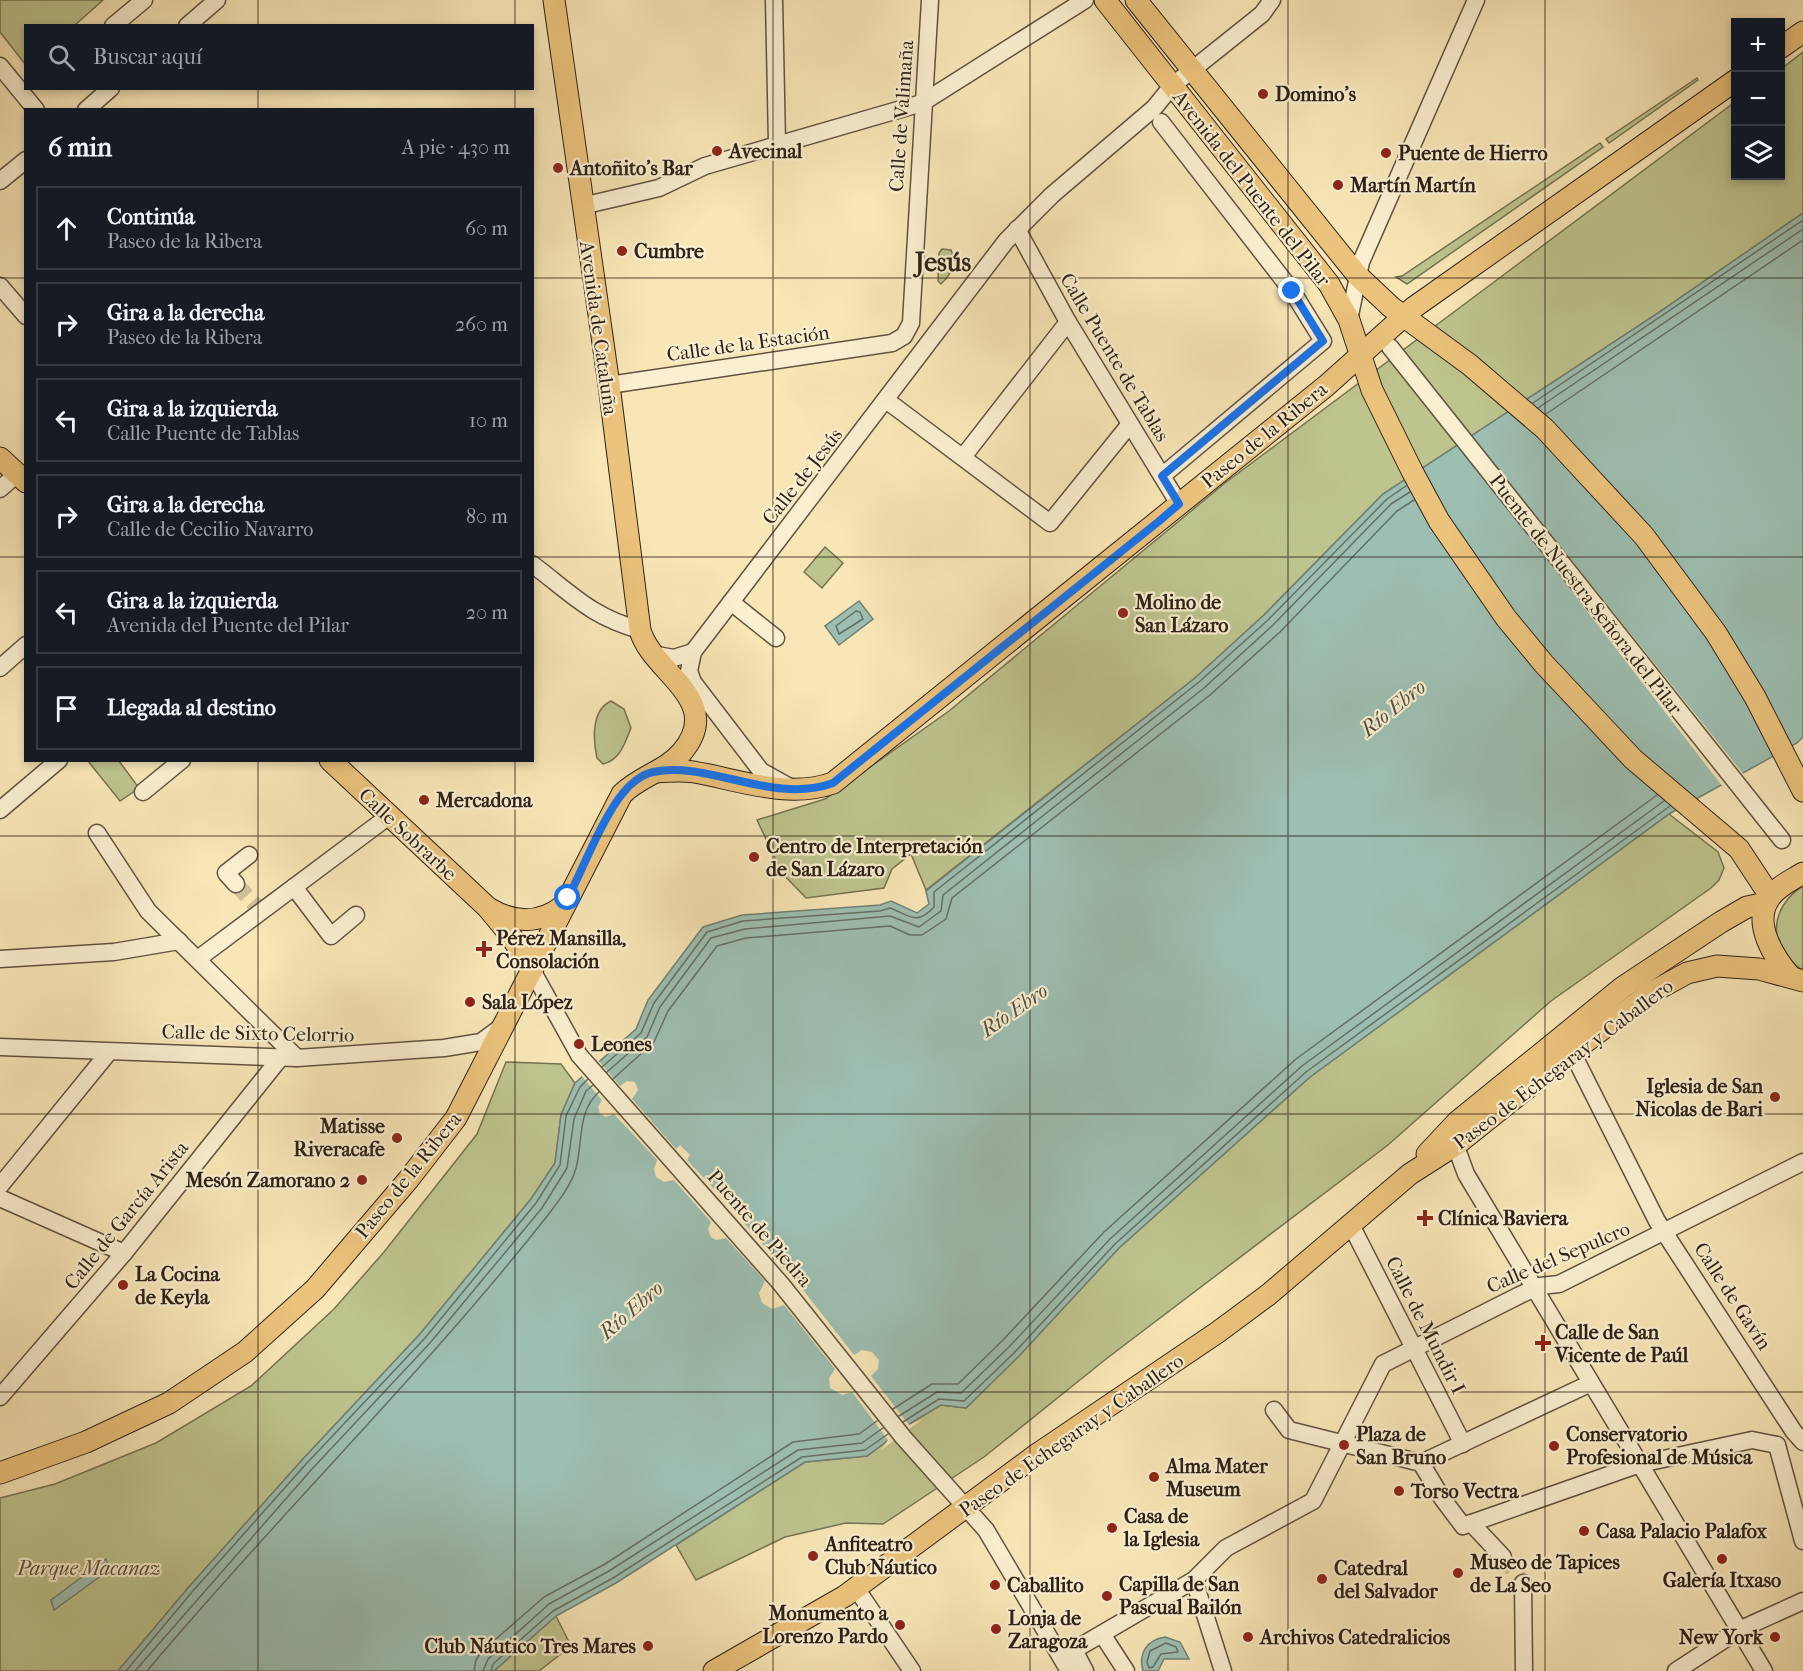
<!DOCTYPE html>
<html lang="es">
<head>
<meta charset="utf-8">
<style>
  :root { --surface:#171b24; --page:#20242c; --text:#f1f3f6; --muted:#9ea1a6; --line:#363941 }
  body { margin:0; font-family:"IM FELL French Canon",serif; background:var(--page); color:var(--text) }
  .controls { position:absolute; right:18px; top:18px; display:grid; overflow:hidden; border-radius:0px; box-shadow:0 3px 9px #0003 }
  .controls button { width:54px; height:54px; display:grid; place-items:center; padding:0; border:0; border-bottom:2px solid var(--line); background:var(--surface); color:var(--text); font:30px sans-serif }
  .stop { position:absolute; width:18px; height:18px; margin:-14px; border:4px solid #1a73e8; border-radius:50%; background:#fff }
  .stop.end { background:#1a73e8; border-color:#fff; box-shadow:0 2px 6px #0008 }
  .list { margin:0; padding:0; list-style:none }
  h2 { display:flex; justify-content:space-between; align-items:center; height:78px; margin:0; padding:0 24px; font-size:26px }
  h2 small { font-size:20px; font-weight:400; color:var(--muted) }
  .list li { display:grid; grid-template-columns:39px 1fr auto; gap:18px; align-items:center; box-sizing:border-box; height:84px; margin:0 12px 12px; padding:0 12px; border:2px solid var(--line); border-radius:0px }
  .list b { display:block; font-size:22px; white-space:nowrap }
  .list p { margin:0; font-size:20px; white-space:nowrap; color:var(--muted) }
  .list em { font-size:20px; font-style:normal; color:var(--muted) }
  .icon { flex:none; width:33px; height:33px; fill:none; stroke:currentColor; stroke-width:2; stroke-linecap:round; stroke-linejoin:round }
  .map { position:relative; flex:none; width:1803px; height:1671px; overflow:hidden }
  .search { position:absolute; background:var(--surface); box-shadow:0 3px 9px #0003; left:24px; top:24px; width:510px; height:66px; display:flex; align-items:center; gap:15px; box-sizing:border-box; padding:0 21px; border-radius:0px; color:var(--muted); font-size:22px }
  .panel { position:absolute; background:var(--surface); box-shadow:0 3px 9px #0003; left:24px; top:108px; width:510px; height:654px; border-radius:0px }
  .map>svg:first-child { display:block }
  .green { fill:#bec48e; stroke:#767253; stroke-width:1.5 }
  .water { fill:#9dbfb2; stroke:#708074; stroke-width:1.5 }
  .pier { fill:#f8e6b7 }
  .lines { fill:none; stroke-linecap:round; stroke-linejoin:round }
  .shore { stroke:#657065; stroke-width:1.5 }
  .minor-tunnel { stroke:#cfbf97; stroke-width:16; stroke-dasharray:16 8; stroke-linecap:butt }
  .minor-casing { stroke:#605240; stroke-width:19 }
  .major-casing { stroke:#2d2118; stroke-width:23 }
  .minor { stroke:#faefd0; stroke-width:16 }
  .major { stroke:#ecc37c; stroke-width:21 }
  .route { stroke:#1a73e8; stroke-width:8 }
  .grid { fill:none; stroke:#2d2118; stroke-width:1.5; stroke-opacity:0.55 }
  .poi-dot { fill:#8f2418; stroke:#faefd0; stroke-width:2 }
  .labels { text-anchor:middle; stroke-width:4.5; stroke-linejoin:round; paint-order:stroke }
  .poi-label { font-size:20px; font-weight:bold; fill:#2d2118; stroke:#faefd0; text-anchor:start }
  .street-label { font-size:20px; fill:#2d2118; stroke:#faefd0 }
  .park-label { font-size:20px; font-style:italic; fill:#58523b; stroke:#faefd0 }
  .water-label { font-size:21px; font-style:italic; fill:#4f5046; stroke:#faefd0 }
  .district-label { font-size:26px; font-weight:bold; fill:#2d2118; stroke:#faefd0 }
</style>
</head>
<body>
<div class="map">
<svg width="1803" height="1671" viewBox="0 0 1803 1671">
  <rect width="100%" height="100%" fill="#f8e6b7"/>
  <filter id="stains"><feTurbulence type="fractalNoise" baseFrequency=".00333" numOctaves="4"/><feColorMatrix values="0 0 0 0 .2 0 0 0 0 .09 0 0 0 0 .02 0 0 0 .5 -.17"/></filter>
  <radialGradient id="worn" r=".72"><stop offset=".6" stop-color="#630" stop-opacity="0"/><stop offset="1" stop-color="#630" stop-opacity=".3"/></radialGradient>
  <g class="green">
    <polygon points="0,0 103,0 75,25 26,26 25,64 0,32"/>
    <polygon points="1803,52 1803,213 1658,313 1383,494 1264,615 1195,678 926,890 911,854 892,869 884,888 806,898 782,873 757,820 825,799 949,711 1225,483 1735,102 1736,176 1780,176 1781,69"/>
    <polygon points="1697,78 1698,80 1609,143 1606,139"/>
    <polygon points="1600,143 1603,147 1407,284 1396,277 1402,276"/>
    <path d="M942,249l9,1c6,13 0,25 -10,34l-3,-3 1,-28z"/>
    <polygon points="825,547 843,563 822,588 804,572"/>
    <path d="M611,701l13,8 7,19c-6,15 -11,32 -28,36l-6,-6c-4,-18 -6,-48 14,-57z"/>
    <polygon points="88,761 119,761 139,788 120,801"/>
    <polygon points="1669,814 1718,852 1724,868 1719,880 1711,888 1551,1001 1388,1145 1106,1359 984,1457 883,1524 846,1523 785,1537 696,1580 676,1545 805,1462 867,1456 914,1421 941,1405 966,1408 1018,1357 1119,1248 1310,1077"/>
    <path d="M1803,886v84c-37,-20 -34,-63 0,-84z"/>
    <polygon points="506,1062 561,1064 575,1083 561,1115 555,1163 531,1199 420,1334 302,1460 188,1588 118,1671 0,1671 0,1498 55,1484 156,1443 251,1386 334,1309 384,1252 477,1134"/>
    <polygon points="556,1616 571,1646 539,1671 494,1671"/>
  </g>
  <g class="water">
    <polygon points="1803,213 1803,737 1797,743 1669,814 1310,1077 1119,1248 1018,1357 966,1408 941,1405 914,1421 867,1456 805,1462 616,1583 556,1616 494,1671 118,1671 188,1588 302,1460 420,1334 531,1199 555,1163 561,1115 575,1083 636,1029 648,1000 703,927 742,915 880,905 891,901 917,913 929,904 926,891 1195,678 1264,615 1383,494 1658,313"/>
    <polygon points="859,601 873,619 839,645 825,626"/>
    <polygon points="106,1559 109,1570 54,1610 51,1600"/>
    <path d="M1165,1637l15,5 9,17h-25l-6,12h-15c-5,-18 4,-31 22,-34z"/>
  </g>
  <g class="pier">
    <polygon points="1469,433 1745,776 1723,787 1456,442"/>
    <polygon points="597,1059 620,1086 627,1081 635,1082 638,1090 632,1099 676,1149 680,1145 690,1155 687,1160 730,1206 738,1201 746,1204 748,1212 742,1221 800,1286 854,1355 862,1350 872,1352 879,1360 878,1369 871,1376 909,1425 923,1419 881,1450 888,1440 852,1392 842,1395 830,1388 829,1378 835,1369 784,1305 772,1309 762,1303 759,1293 765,1281 726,1238 716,1240 711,1237 708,1229 711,1222 674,1180 664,1182 656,1177 654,1169 657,1160 614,1114 606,1117 600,1114 598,1107 602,1100 580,1074"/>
  </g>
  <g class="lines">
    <g class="shore">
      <polyline points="1533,403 1803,220"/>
      <polyline points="1538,408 1803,229"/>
      <polyline points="1546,414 1803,240"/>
      <polygon points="856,611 860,612 863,619 839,634 836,626"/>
      <path d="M602,1067l39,-34 13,-30 53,-71 36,-11 137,-10 10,-3c21,8 26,18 44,-1v-15l265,-210 69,-62 119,-121 19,-13"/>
      <polyline points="607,1072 647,1037 660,1007 711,938 745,929 890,916 919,927 941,911 943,895 1204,688 1273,625 1391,504 1410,492"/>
      <polyline points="613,1079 654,1042 668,1011 717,946 746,938 890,926 910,935 922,935 946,919 952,898 1210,695 1280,632 1397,511 1414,500"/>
      <polyline points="893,1409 932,1384 958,1384 1002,1341 1104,1232 1296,1059 1657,795"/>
      <polyline points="899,1416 937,1392 961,1393 1009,1347 1110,1239 1302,1066 1664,801"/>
      <polyline points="903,1422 939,1399 964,1401 1014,1353 1115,1244 1306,1072 1670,806"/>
      <polygon points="1166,1643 1176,1647 1178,1652 1161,1654 1153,1667 1149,1668 1147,1662 1150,1651"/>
      <polyline points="126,1671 192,1592 306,1464 425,1338 536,1203 560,1165 566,1116 580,1087 588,1079"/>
      <polyline points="135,1671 312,1469 430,1343 542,1208 567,1168 574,1119 586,1091 593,1085"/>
      <path d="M147,1671c130,-155 276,-297 401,-456 10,-13 24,-31 28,-47 7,-25 1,-57 23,-76"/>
      <polyline points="474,1671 476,1660 481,1652 544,1597 605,1564 793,1442 859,1434 877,1421"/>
      <polyline points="483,1671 488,1659 549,1604 609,1571 798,1450 862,1443 883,1428"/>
      <polyline points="491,1671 493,1664 553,1611 613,1578 802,1457 865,1450 888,1434"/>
    </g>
    <g class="minor-tunnel">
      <polyline points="236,884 258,908"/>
      <polyline points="1503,1557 1523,1583"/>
    </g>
    <g class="minor-casing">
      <g id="minor">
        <polyline points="774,0 777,143"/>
        <polyline points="113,26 144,0"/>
        <polyline points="187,26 217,0"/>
        <polyline points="0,66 36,110"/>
        <polyline points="86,110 111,88"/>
        <polyline points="1161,122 1292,291 1323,341 1162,476"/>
        <polyline points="0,181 26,160"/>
        <polyline points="582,206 659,188 705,166 922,103 1085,0"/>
        <polyline points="1017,229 1068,322 1179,504"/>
        <polyline points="0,286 26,316"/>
        <polyline points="1349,320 1361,262 1476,0"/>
        <polyline points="1390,347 1782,840"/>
        <polyline points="609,385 892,343 904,336 911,323 930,0"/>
        <polyline points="886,400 1050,523 1130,424"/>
        <polyline points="963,457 1068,322"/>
        <polyline points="0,489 17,474"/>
        <path d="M532,564c40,30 58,52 108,66"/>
        <polyline points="731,602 776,638"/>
        <polyline points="651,654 674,658 693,652"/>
        <polyline points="0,668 26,645"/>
        <polyline points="788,786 761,771 693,682 689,671 693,652 1006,241 1052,195 1154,108 1172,86 1262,14 1272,0"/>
        <polyline points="143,792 182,760"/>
        <polyline points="0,810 59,760"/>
        <polyline points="97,833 148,911 297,1058"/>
        <polyline points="236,884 226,873 249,855"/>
        <polyline points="294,887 331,936 356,915"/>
        <polyline points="199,958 381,822"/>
        <polyline points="0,959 114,952 179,941"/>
        <polyline points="532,970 579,1055 781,1284 903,1437 986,1530 1069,1671"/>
        <polyline points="0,1047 297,1058 444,1048 481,1042 500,1028"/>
        <polyline points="1572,1052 1657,1221 1794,1432 1803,1442"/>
        <polyline points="1458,1135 1458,1152 1466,1174 1764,1671"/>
        <polyline points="0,1186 109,1052"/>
        <polyline points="0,1198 124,1253"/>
        <polyline points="1351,1225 1463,1444"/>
        <polyline points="0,1397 124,1253 281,1057"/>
        <polyline points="1274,1410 1289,1430 1421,1463 1442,1498 1463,1526 1640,1464 1752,1440 1777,1445"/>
        <polyline points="1777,1445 1803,1541"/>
        <polyline points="1421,1463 1591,1383"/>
        <polyline points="1471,1523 1503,1557"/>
        <polyline points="1194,1580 1223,1671"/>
        <polyline points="1523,1583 1524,1671"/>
        <polyline points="856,1588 912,1671"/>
        <polyline points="1102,1634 1126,1671"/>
        <polyline points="1085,1671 1074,1650 1194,1580 1226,1548 1313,1501 1383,1364 1520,1295 1540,1286 1559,1284 1803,1162"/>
        <polyline points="1676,1671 1739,1630 1803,1601"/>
      </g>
    </g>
    <g class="major-casing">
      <g id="major">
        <polyline points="1105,0 1329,284 1349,320 1372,390 1412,471 1439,521 1506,618 1544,664 1633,759 1739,849 1770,896"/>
        <polyline points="1136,0 1358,276 1391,307 1470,365 1545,429 1644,536 1716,633 1755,697 1803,791"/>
        <polyline points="1780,48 1803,32"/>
        <polyline points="0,458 26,482"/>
        <polyline points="330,760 487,907 511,936 532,970"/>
        <path d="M656,772c13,-1 26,-2 38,0 45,8 94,27 139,11l493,-397 87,-78 323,-228"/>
        <path d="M490,909c24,14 50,15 73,-3"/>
        <path d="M1791,977c-16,-18 -39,-53 -22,-78 7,-12 23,-19 34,-26"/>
        <polyline points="1427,1154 1457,1122 1623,987 1721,922 1747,907 1766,903"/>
        <path d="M0,1473l86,-31 83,-39 76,-51 70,-63 93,-109 48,-62 166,-324c18,-18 44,-23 60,-42 44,-52 -31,-80 -42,-122l-31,-245 -55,-385"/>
        <polyline points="714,1671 845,1596 1036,1455 1218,1332 1268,1295 1410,1174 1457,1144 1572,1052 1649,994 1687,973 1717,966 1759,969 1803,981"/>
      </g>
    </g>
    <use href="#minor" class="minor"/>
    <use href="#major" class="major"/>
  </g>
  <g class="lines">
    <path class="route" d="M568,898c15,-30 35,-81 55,-105 7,-9 19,-19 30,-21 55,-12 119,33 180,11l325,-261 21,-18 -17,-28 161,-135 -31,-50"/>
  </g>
  <path class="grid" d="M258,0v26M515,0v26M773,0v1671M1030,0v1671M1288,0v1671M1545,0v1671M258,88v22M515,88v22M0,278h26M532,278h1271M0,557h26M532,557h1271M258,760v911M515,760v911M0,836h1803M0,1114h1803M0,1392h1803"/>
  <g class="poi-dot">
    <circle cx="1263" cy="94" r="6"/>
    <circle cx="717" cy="151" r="6"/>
    <circle cx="1386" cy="153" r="6"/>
    <circle cx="558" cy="168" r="6"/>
    <circle cx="1338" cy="185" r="6"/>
    <circle cx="622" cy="251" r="6"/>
    <circle cx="1123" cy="613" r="6"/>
    <circle cx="424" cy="800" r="6"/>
    <circle cx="754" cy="857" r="6"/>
    <path d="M481 940h6v6h6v6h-6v6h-6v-6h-6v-6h6z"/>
    <circle cx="470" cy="1002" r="6"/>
    <circle cx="579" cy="1044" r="6"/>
    <circle cx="1775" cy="1097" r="6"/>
    <circle cx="397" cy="1138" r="6"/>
    <circle cx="362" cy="1180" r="6"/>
    <path d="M1422 1209h6v6h6v6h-6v6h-6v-6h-6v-6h6z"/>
    <circle cx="123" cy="1285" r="6"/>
    <path d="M1540 1334h6v6h6v6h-6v6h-6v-6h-6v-6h6z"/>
    <circle cx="1344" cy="1445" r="6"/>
    <circle cx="1554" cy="1446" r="6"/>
    <circle cx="1154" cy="1477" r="6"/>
    <circle cx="1399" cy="1491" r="6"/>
    <circle cx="1112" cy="1528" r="6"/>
    <circle cx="1584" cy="1531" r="6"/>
    <circle cx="813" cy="1556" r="6"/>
    <circle cx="1722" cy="1559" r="6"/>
    <circle cx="1458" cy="1573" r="6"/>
    <circle cx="1322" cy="1579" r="6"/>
    <circle cx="995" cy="1585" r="6"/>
    <circle cx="1107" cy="1596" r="6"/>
    <circle cx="900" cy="1625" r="6"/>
    <circle cx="996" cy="1629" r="6"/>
    <circle cx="1248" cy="1637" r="6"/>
    <circle cx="1775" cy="1637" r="6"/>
    <circle cx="648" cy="1646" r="6"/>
  </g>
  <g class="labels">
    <g class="poi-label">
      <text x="1275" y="101">Domino's</text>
      <text x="729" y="158">Avecinal</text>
      <text x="1398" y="160">Puente de Hierro</text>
      <text x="570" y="175">Antoñito's Bar</text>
      <text x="1350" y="192">Martín Martín</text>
      <text x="634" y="258">Cumbre</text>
      <text x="1135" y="609">Molino de<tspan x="1135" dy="23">San Lázaro</tspan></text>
      <text x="436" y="807">Mercadona</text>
      <text x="766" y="853">Centro de Interpretación<tspan x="766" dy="23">de San Lázaro</tspan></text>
      <text x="496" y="945">Pérez Mansilla,<tspan x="496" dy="23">Consolación</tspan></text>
      <text x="482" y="1009">Sala López</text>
      <text x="591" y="1051">Leones</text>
      <text x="1763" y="1093" text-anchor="end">Iglesia de San<tspan x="1763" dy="23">Nicolas de Bari</tspan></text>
      <text x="385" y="1133" text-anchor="end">Matisse<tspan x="385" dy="23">Riveracafe</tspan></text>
      <text x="350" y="1187" text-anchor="end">Mesón Zamorano 2</text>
      <text x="1438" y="1225">Clínica Baviera</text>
      <text x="135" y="1281">La Cocina<tspan x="135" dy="23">de Keyla</tspan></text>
      <text x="1555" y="1339">Calle de San<tspan x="1555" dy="23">Vicente de Paúl</tspan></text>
      <text x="1356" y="1441">Plaza de<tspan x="1356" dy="23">San Bruno</tspan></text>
      <text x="1566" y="1441">Conservatorio<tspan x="1566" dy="23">Profesional de Música</tspan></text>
      <text x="1166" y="1473">Alma Mater<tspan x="1166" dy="23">Museum</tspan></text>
      <text x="1411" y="1498">Torso Vectra</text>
      <text x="1124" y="1523">Casa de<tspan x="1124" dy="23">la Iglesia</tspan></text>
      <text x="1596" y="1538">Casa Palacio Palafox</text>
      <text x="825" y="1551">Anfiteatro<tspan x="825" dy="23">Club Náutico</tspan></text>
      <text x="1470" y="1569">Museo de Tapices<tspan x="1470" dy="23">de La Seo</tspan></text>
      <text x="1334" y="1575">Catedral<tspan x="1334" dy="23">del Salvador</tspan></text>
      <text x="1722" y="1587" text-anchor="middle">Galería Itxaso</text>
      <text x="1119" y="1591">Capilla de San<tspan x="1119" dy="23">Pascual Bailón</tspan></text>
      <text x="1007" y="1592">Caballito</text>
      <text x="888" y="1620" text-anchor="end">Monumento a<tspan x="888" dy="23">Lorenzo Pardo</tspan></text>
      <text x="1008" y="1625">Lonja de<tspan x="1008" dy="23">Zaragoza</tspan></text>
      <text x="1260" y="1644">Archivos Catedralicios</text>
      <text x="1763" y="1644" text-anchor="end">New York</text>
      <text x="636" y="1653" text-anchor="end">Club Náutico Tres Mares</text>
    </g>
    <g class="street-label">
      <text transform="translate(901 116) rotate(-86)" y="7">Calle de Valimaña</text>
      <text transform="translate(1252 188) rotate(52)" y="7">Avenida del Puente del Pilar</text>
      <text transform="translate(599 328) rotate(82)" y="7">Avenida de Cataluña</text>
      <text transform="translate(748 343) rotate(-8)" y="7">Calle de la Estación</text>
      <text transform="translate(1115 357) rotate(59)" y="7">Calle Puente de Tablas</text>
      <text transform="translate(1264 435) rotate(-39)" y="7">Paseo de la Ribera</text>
      <text transform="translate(802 476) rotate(-52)" y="7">Calle de Jesús</text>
      <text transform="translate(1586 594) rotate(52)" y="7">Puente de Nuestra Señora del Pilar</text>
      <text transform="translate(408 834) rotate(43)" y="7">Calle Sobrarbe</text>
      <text transform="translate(258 1033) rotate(1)" y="7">Calle de Sixto Celorrio</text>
      <text transform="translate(1563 1064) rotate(-37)" y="7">Paseo de Echegaray y Caballero</text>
      <text transform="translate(408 1175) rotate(-51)" y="7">Paseo de la Ribera</text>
      <text transform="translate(126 1215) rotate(-51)" y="7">Calle de García Arista</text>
      <text transform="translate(760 1228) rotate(49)" y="7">Puente de Piedra</text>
      <text transform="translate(1558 1257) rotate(-23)" y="7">Calle del Sepulcro</text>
      <text transform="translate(1733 1296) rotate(57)" y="7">Calle de Gavín</text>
      <text transform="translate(1426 1325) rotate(63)" y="7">Calle de Mundir I</text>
      <text transform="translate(1071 1435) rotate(-35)" y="7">Paseo de Echegaray y Caballero</text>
    </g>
    <g class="park-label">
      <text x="89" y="1575">Parque Macanaz</text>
    </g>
    <g class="water-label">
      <text transform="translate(1393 708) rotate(-39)" y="7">Río Ebro</text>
      <text transform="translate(1014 1010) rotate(-35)" y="7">Río Ebro</text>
      <text transform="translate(631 1310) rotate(-41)" y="7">Río Ebro</text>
    </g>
    <g class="district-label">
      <text x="943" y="271">Jesús</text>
    </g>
  </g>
  <rect width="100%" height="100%" filter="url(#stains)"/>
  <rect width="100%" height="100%" fill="url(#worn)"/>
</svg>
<div class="controls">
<button>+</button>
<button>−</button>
<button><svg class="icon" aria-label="layers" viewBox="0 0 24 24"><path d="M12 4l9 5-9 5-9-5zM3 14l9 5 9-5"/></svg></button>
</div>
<div class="stop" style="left:568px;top:898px"></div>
<div class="stop end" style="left:1292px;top:291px"></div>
<div class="search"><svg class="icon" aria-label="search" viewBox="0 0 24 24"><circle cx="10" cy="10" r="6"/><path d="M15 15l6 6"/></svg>Buscar aquí</div>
<section class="panel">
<h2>6 min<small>A pie · 430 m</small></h2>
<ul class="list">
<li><svg class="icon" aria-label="ahead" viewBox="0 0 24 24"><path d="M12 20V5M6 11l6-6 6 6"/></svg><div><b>Continúa</b><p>Paseo de la Ribera</p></div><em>60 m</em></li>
<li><svg class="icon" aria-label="right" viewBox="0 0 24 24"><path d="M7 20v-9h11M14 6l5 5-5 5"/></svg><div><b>Gira a la derecha</b><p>Paseo de la Ribera</p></div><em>260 m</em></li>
<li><svg class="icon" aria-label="left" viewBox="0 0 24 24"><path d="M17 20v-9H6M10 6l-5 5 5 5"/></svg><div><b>Gira a la izquierda</b><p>Calle Puente de Tablas</p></div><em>10 m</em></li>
<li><svg class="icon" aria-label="right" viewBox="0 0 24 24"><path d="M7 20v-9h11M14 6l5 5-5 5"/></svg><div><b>Gira a la derecha</b><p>Calle de Cecilio Navarro</p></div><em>80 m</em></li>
<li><svg class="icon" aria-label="left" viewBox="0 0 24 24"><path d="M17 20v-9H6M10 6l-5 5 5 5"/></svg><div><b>Gira a la izquierda</b><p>Avenida del Puente del Pilar</p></div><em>20 m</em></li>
<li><svg class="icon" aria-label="arrive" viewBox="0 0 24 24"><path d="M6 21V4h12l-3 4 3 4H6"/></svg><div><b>Llegada al destino</b></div></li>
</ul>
</section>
</div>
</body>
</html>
